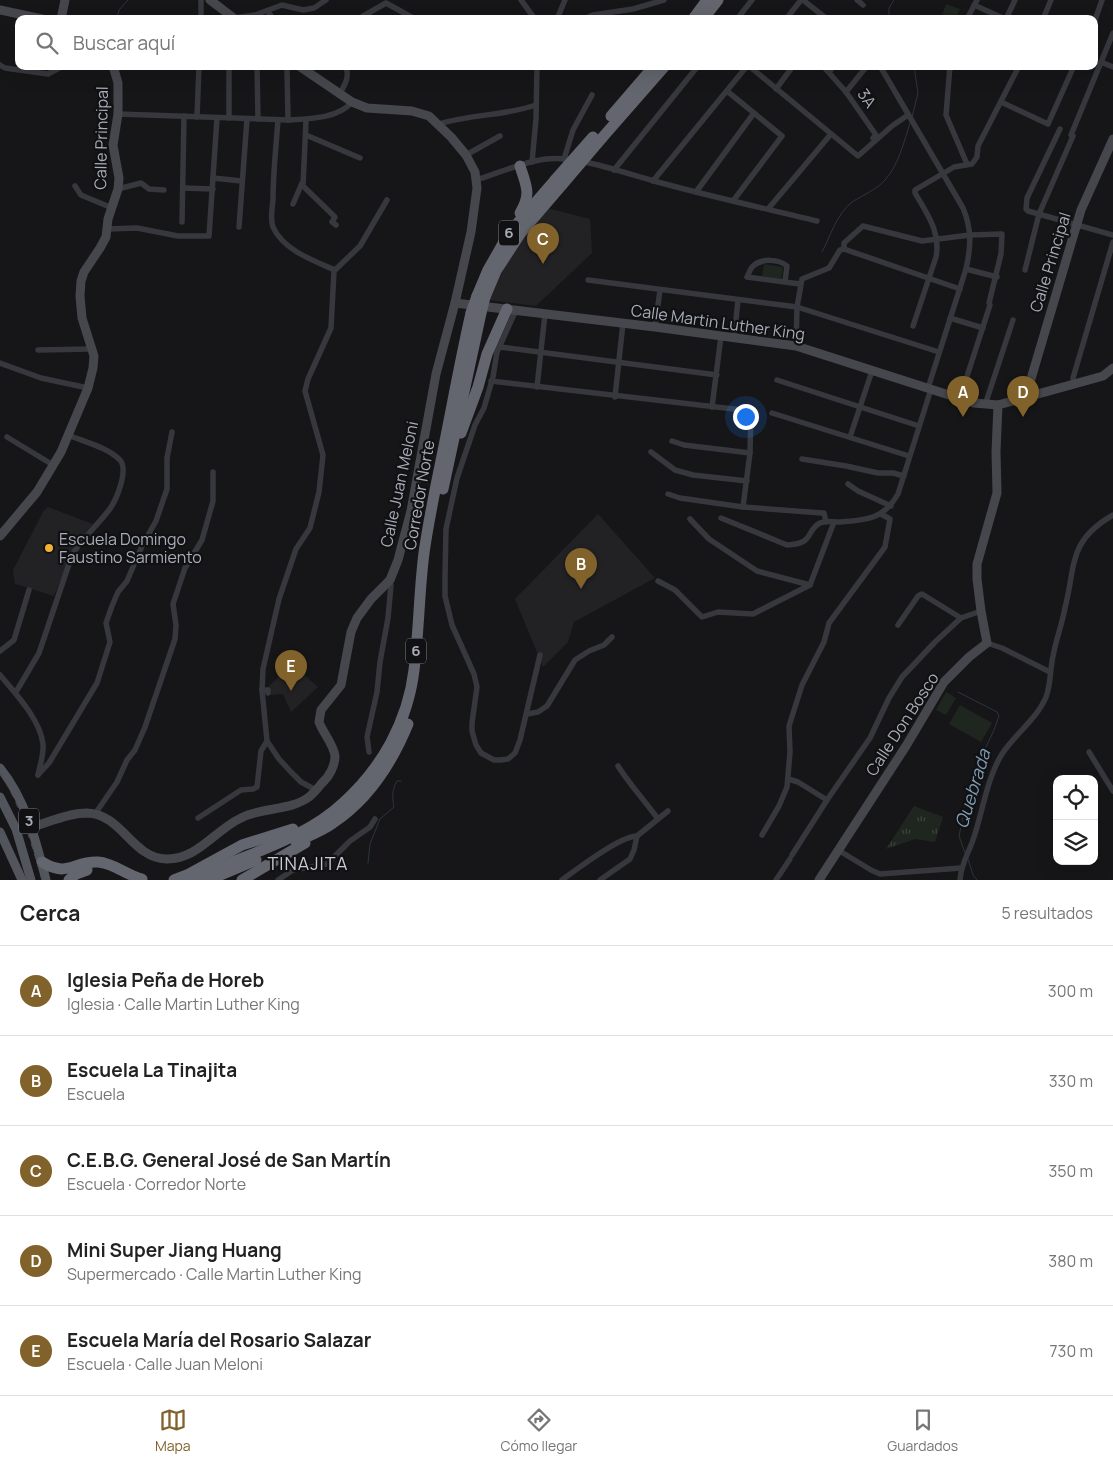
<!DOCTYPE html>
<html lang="es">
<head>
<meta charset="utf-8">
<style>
  :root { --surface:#fff; --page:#f6f6f6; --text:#222; --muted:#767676; --line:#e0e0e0; --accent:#80622a }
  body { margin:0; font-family:Manrope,sans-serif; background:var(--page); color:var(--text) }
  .controls { position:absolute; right:15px; bottom:15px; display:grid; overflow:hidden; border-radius:10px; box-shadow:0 5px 20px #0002 }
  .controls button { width:45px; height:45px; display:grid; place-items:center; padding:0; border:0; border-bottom:1px solid var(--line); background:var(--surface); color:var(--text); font:25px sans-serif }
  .you { position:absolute; left:745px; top:416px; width:18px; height:18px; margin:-12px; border:4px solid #fff; border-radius:50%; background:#1a73e8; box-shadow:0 0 0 8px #1a73e833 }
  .badge { display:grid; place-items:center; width:32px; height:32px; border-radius:50%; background:var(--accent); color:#fff; font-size:16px; font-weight:700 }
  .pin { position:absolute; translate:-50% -41px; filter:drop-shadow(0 1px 2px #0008) }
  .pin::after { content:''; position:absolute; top:26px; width:18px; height:15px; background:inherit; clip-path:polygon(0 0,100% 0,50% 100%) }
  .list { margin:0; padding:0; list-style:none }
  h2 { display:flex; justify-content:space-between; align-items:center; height:65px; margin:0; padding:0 20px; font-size:21px }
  h2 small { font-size:16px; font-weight:400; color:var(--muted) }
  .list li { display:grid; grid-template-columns:32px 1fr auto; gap:15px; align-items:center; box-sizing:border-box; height:90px; padding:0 20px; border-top:1px solid var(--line) }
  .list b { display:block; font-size:19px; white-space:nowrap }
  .list p { margin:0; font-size:16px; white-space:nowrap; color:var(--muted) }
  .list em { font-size:16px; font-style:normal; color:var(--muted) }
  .icon { flex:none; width:28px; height:28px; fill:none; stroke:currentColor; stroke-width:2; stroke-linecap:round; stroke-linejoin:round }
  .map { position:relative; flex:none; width:1113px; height:880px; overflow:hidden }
  .search { position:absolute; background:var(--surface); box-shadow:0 5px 20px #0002; left:15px; right:15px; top:15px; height:55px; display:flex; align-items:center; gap:12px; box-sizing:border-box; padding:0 18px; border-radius:10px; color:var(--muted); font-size:19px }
  .sheet { height:515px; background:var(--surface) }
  nav { display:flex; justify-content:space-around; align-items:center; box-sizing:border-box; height:70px; border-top:1px solid var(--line); background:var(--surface); font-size:14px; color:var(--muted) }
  nav a { display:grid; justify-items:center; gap:2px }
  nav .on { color:var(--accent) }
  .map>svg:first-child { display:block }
  .built { fill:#222225 }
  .grass { fill:#1e261f }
  .park { fill:url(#park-tufts) }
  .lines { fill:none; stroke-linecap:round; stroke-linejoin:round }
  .stream { stroke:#2c353c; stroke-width:1 }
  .street { stroke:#37383d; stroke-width:5.5 }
  .secondary { stroke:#45474d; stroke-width:9 }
  .primary { stroke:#53555c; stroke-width:9 }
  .highway { stroke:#63666e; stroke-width:11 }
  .rail { stroke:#4a4c52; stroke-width:1; stroke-dasharray:6 5; stroke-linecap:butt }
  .highway-bridge { stroke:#63666e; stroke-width:11 }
  .poi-dot { fill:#f2b134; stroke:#111113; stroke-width:2 }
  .labels { text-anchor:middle; stroke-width:4.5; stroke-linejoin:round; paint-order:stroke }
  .shield { fill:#111113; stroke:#7b7e86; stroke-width:1 }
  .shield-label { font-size:15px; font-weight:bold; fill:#a8adb8 }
  .street-label { font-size:16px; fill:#a8adb8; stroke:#111113 }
  .poi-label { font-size:16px; fill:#a8adb8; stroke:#111113; text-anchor:start }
  .water-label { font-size:18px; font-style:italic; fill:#7f9bb3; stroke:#111113 }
  .neighbourhood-label { font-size:18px; letter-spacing:1px; fill:#c9ccd4; stroke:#111113 }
</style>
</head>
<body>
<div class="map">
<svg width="1113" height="880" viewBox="0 0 1113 880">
  <defs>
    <pattern id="park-tufts" width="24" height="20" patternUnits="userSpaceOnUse" patternTransform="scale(1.25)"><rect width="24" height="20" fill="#1e261f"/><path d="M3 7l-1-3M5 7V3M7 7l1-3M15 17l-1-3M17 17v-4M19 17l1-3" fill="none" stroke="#3c433d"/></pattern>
  </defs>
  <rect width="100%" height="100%" fill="#161618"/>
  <g class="built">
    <polygon points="547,208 590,219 592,253 536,306 489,300 500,276 517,246"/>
    <polygon points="48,507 93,524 77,542 54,596 15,584 13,570 43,512"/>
    <polygon points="598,514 655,578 574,622 568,642 543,667 515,599"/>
    <polygon points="292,664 318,687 291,712 283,694 271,695 268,687"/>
  </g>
  <g class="grass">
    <polygon points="946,4 960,9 956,19 941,19"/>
    <polygon points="764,264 783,267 781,279 762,276"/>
    <polygon points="946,692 956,698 946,715 936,710"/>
    <polygon points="960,705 992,723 981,742 949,724"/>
  </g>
  <polygon class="park" points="914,806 943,817 935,842 915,839 886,849"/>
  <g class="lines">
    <g class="stream">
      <polyline points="117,19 119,10 128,0"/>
      <polyline points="889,19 889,8 894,0"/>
      <polyline points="144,67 144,66"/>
      <polyline points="912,117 918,93 914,66"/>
      <path d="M822,252c9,-17 14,-37 30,-50 11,-7 24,-12 33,-22 13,-14 19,-38 25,-57"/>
      <polyline points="958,692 997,712 999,716 994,730 977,766 965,807 959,836 965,853"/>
      <polyline points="968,859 973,875 977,880"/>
      <path d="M368,863l2,-19 10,-25 14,-12c-2,-10 -2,-17 3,-26h4"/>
    </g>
    <g class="street">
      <polyline points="521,0 535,19"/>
      <polyline points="803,0 827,19"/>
      <polyline points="857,0 863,5"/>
      <polyline points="974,5 1005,19"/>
      <polyline points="267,11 274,19"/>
      <polyline points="234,18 255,15 282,5 303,10 314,8 326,0"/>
      <polyline points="201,19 201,0"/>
      <polyline points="358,19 386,3 415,19"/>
      <polyline points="557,19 565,0"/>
      <polyline points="583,19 593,15 633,9 664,0"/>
      <polyline points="737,19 752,0"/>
      <polyline points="786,19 801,0"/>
      <polyline points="967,19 977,0"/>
      <polyline points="1006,19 1015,0"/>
      <polyline points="1043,19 1051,0"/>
      <polyline points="1094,23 1102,0"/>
      <polyline points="1101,62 1113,67"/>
      <polyline points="0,65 5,68 48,74 63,66"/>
      <polyline points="81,66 83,66"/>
      <polyline points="257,66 258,119"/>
      <polyline points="749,66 858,156 892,126 908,115"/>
      <polyline points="823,66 846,92 876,135 873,138"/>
      <path d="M880,66l83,142c9,21 8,39 3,61l-38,119"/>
      <polyline points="950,66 946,115 967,164"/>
      <polyline points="287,69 288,120"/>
      <polyline points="829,72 834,66"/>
      <polyline points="776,89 793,66"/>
      <polyline points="727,91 782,136 733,201"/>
      <polyline points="846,92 867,66"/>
      <path d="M339,95c5,-9 12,-19 6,-29"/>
      <polyline points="1001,102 1048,124 1074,66"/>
      <path d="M118,114l170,6c19,-1 50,-1 64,-18"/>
      <polyline points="197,117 199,66"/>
      <polyline points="229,118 229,66"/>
      <path d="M278,120c-2,27 -5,54 -5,80 -1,9 -3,19 0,27 10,23 41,34 62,43"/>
      <polyline points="306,120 303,186 335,217 332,222 336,225"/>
      <path d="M439,124c32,-10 65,-8 97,-19"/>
      <polyline points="1060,129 1027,198 1026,209 1028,211 1113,235"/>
      <polyline points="306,135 360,158"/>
      <polyline points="1071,135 1113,33"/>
      <polyline points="466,155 500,136"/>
      <polyline points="564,159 573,130 592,95"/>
      <polyline points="532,162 536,119 537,66"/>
      <polyline points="614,170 698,66"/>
      <polyline points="213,178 242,181"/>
      <path d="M476,180c23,-7 46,-18 70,-21 30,-4 78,14 108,22 54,15 109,27 163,40"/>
      <polyline points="653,181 747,66"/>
      <polyline points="75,186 81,195 112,208"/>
      <polyline points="183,188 213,189"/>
      <polyline points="118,189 141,183 149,189 164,190"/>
      <polyline points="696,192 754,113"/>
      <polyline points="293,204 302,183"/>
      <polyline points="768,209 831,134"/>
      <polyline points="182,222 184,116"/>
      <polyline points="239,227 247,119"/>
      <polyline points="107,229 137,228 178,236 209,236 217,118"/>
      <polyline points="844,249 844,243 863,226 922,241 970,235 1002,234 1001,254 989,303"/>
      <polyline points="844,249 960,289"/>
      <polyline points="966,269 997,277"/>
      <polyline points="1025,270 1039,214 1073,136"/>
      <polyline points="588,280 797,307 939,352"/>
      <path d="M785,281l2,-15c-8,-7 -25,-8 -34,0 -3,3 -4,7 -6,11l53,7"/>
      <polyline points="516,310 497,352 493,377 484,408 475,425 457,478 446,529 445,576 445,596 452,625 474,674 477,687 472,723 472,731 476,745 481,753 494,760 501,760 508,759 515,753 520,740 540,655"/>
      <polyline points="950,318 983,328"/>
      <path d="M913,326l23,-69c5,-25 -9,-43 -21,-64v-3l39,-23 18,-3 5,-7 1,-11 41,-80"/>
      <polyline points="655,327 660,290"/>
      <polyline points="734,338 738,300"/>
      <polyline points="796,346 797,307 802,279 829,268 840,250 844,249"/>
      <polyline points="500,347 717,375"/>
      <polyline points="38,350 92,349"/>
      <polyline points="0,363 41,378 88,388"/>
      <polyline points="777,380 919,426"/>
      <polyline points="491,381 751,411 750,453 743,507"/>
      <polyline points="1074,385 1073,378 1113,242"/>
      <polyline points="537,387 545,314"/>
      <polyline points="615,397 623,323"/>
      <polyline points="960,398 990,305"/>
      <polyline points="985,405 1013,320"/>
      <polyline points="712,407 721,336"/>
      <polyline points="772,413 909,456"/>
      <polyline points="7,437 53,465"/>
      <polyline points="850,437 872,371"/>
      <polyline points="672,441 684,445 750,453"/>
      <polyline points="651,452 675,470 693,475 747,481"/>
      <polyline points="802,459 846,466 878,473 893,473 904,476"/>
      <polyline points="848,484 858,491 891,506"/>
      <polyline points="668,494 680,498 743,507 822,513 824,513 826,522"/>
      <path d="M721,518l66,27c28,-1 18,-14 33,-22 7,-3 12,-1 19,-1 27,-2 44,-2 59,-28l33,-105"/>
      <polyline points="690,519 709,539 757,571 810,585"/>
      <polyline points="658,581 675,590 702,617 718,612 753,614 810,585 834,522"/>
      <polyline points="898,625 918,596 922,594 961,618"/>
      <polyline points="987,643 1002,648 1050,672"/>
      <polyline points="0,651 14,640 29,590"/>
      <path d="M0,675c15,18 40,44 43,69 1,10 -3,21 -5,31"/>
      <polyline points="262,690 268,690 268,693"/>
      <path d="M16,692l23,-39 33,-98c10,-17 25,-29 37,-45 7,-9 20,-40 11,-50 -13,-13 -35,-18 -52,-25"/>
      <polyline points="527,714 538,712 547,706 575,660 589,651 604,645 612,637"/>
      <polyline points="369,752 367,737 377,692 380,662 388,618 391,585 387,582"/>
      <polyline points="1089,752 1113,791"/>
      <path d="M618,766c12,19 27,35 40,53"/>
      <polyline points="38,775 49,763 97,683 110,642 106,623 112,606 118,592 127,581 142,546 156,521 167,489 167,458 172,432"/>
      <polyline points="788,779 798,782 827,800"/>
      <polyline points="316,790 301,782 291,772 279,759 267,741 262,690 263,669 279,599 296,549 310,528 319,492 323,455 305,391 308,379 331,328 334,271 360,246 387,200"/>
      <polyline points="95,814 117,782 127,760 135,750 145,727 175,639 176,625 173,604 185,568 202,540 213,501 213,472"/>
      <polyline points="198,818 241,790 253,789 257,787 261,751 267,741"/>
      <polyline points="762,835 779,806 787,787 790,752 789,726 802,685 824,642 829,623 885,547 890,519 881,514"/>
      <polyline points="838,850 871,870 880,874 961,868"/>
      <polyline points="792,855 827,800 870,738 889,698 902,677 935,642 961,618 981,611"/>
      <polyline points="278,880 293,870 327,864 350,841 370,827 375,819"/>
      <path d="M562,880c15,-11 58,-44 75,-44l31,-25"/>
      <polyline points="600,880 630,859 634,850 637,836"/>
      <polyline points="776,880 790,859"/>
      <path d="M960,880c1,-17 9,-27 14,-43 9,-27 13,-59 28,-83 12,-19 35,-35 44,-57 5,-13 4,-28 7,-41 3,-16 9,-32 12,-48 11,-44 3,-67 48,-93"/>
    </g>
    <g class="secondary">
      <polyline points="210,0 235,19"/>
      <polyline points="0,10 42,19"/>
      <polyline points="61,19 65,0"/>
      <polyline points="455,303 655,327 796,346 974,403 998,405 1096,378 1103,376 1113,368"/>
      <polyline points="1029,397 1028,389 1081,210 1113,139"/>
      <polyline points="0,536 37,492 61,452 88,388 93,368 94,356 82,318 80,296 81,281 84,272 100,248 106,237 108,219 118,189 119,178 113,145 118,114 118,83 113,66"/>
      <path d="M32,827c17,-5 37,-14 55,-14 35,1 45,45 79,46 31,1 49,-29 75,-41 21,-11 49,-7 68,-21 5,-4 9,-9 13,-14 7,-6 13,-17 13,-27 -1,-11 -12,-23 -16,-34l2,-12 20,-25 10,-53 6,-14 14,-19 19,-19 8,-20 13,-49 25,-137 19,-71 16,-71 6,-44 -2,-16 -9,-17 -15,-18 -22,-21 -17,-5 -45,-3 -15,-6 -53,-36"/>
      <polyline points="819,880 906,746 944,682 969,657 987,643 981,611 977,579 977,564 997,493 996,452 998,405"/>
    </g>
    <g class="primary">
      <path d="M0,768c26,32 36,73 46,112"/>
      <polyline points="0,797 16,829 31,880"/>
      <polyline points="0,832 22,880"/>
    </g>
    <g class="highway">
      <polyline points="693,19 707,0"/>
      <polyline points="703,19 718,0"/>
      <polyline points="611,116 654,66"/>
      <polyline points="602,138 665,66"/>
      <path d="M520,213c12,-20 6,-27 0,-47"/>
      <polyline points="477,296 488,270 509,233 555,180"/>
      <polyline points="485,297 496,271 520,234 562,185"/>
      <polyline points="461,433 478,387 487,354 507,309"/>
      <polyline points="443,489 481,313"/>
      <path d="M296,842c12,-6 26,-11 37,-19 36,-24 59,-60 75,-99"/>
      <path d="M42,862c26,16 31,-1 56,0 16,1 28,13 44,17"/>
      <polyline points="211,879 256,860"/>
      <polyline points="69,880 76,874 87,870"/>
      <polyline points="174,880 187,875 242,845 293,829"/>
      <path d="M193,880c48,-25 110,-39 150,-77 39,-35 65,-82 71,-133 5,-39 5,-78 10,-117 5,-36 13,-72 20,-107 9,-45 17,-89 27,-133"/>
      <polyline points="242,880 305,843"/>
    </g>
    <path class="rail" d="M0,773c21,33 31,69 42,107"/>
    <g class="highway-bridge">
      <polyline points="555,180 593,137"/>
      <polyline points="562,185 602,138"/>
      <polyline points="471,313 477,296"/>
      <polyline points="481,313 485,297"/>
    </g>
  </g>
  <circle class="poi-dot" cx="49" cy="548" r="5"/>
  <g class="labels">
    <g class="shield">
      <rect x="499" y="220.5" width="20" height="25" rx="4"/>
      <rect x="406" y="638.5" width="20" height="25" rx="4"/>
      <rect x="19" y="808.5" width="20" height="25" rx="4"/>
    </g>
    <g class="shield-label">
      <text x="509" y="238">6</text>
      <text x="416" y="656">6</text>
      <text x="29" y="826">3</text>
    </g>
    <g class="street-label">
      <text transform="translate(867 98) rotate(55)" y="6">3A</text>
      <text transform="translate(101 138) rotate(-89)" y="6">Calle Principal</text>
      <text transform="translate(1050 262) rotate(-73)" y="6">Calle Principal</text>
      <text transform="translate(718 322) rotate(8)" y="6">Calle Martin Luther King</text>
      <text transform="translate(399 484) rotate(-78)" y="6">Calle Juan Meloni</text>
      <text transform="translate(419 495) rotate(-80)" y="6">Corredor Norte</text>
      <text transform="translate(902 724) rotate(-57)" y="6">Calle Don Bosco</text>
    </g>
    <g class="poi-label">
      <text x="59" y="545">Escuela Domingo<tspan x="59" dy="18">Faustino Sarmiento</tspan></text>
    </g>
    <g class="water-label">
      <text transform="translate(973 789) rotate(-73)" y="6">Quebrada</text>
    </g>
    <g class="neighbourhood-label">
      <text x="308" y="870">TINAJITA</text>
    </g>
  </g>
</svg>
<div class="controls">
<button><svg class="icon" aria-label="locate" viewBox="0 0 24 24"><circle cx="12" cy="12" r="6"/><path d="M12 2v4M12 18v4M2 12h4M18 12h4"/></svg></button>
<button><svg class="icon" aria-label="layers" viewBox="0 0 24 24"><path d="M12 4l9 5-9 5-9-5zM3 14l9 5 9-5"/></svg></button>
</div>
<div class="you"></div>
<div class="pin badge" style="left:963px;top:417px">A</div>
<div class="pin badge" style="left:581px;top:589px">B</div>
<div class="pin badge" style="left:543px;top:264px">C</div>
<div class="pin badge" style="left:1023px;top:417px">D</div>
<div class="pin badge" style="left:291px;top:691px">E</div>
<div class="search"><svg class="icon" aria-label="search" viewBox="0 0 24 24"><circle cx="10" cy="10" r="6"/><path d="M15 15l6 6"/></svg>Buscar aquí</div>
</div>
<section class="sheet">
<h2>Cerca<small>5 resultados</small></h2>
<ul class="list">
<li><span class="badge">A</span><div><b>Iglesia Peña de Horeb</b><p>Iglesia · Calle Martin Luther King</p></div><em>300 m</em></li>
<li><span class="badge">B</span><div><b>Escuela La Tinajita</b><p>Escuela</p></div><em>330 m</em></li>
<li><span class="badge">C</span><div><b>C.E.B.G. General José de San Martín</b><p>Escuela · Corredor Norte</p></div><em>350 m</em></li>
<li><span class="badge">D</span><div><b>Mini Super Jiang Huang</b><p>Supermercado · Calle Martin Luther King</p></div><em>380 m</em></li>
<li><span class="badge">E</span><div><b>Escuela María del Rosario Salazar</b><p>Escuela · Calle Juan Meloni</p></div><em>730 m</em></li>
</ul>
</section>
<nav>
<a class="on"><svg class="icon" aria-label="map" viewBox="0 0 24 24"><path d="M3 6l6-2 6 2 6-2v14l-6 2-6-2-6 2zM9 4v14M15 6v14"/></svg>Mapa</a>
<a><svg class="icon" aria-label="directions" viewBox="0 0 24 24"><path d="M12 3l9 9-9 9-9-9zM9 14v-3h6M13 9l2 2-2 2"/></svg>Cómo llegar</a>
<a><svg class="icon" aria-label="saved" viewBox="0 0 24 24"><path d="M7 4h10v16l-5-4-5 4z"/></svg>Guardados</a>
</nav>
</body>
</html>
